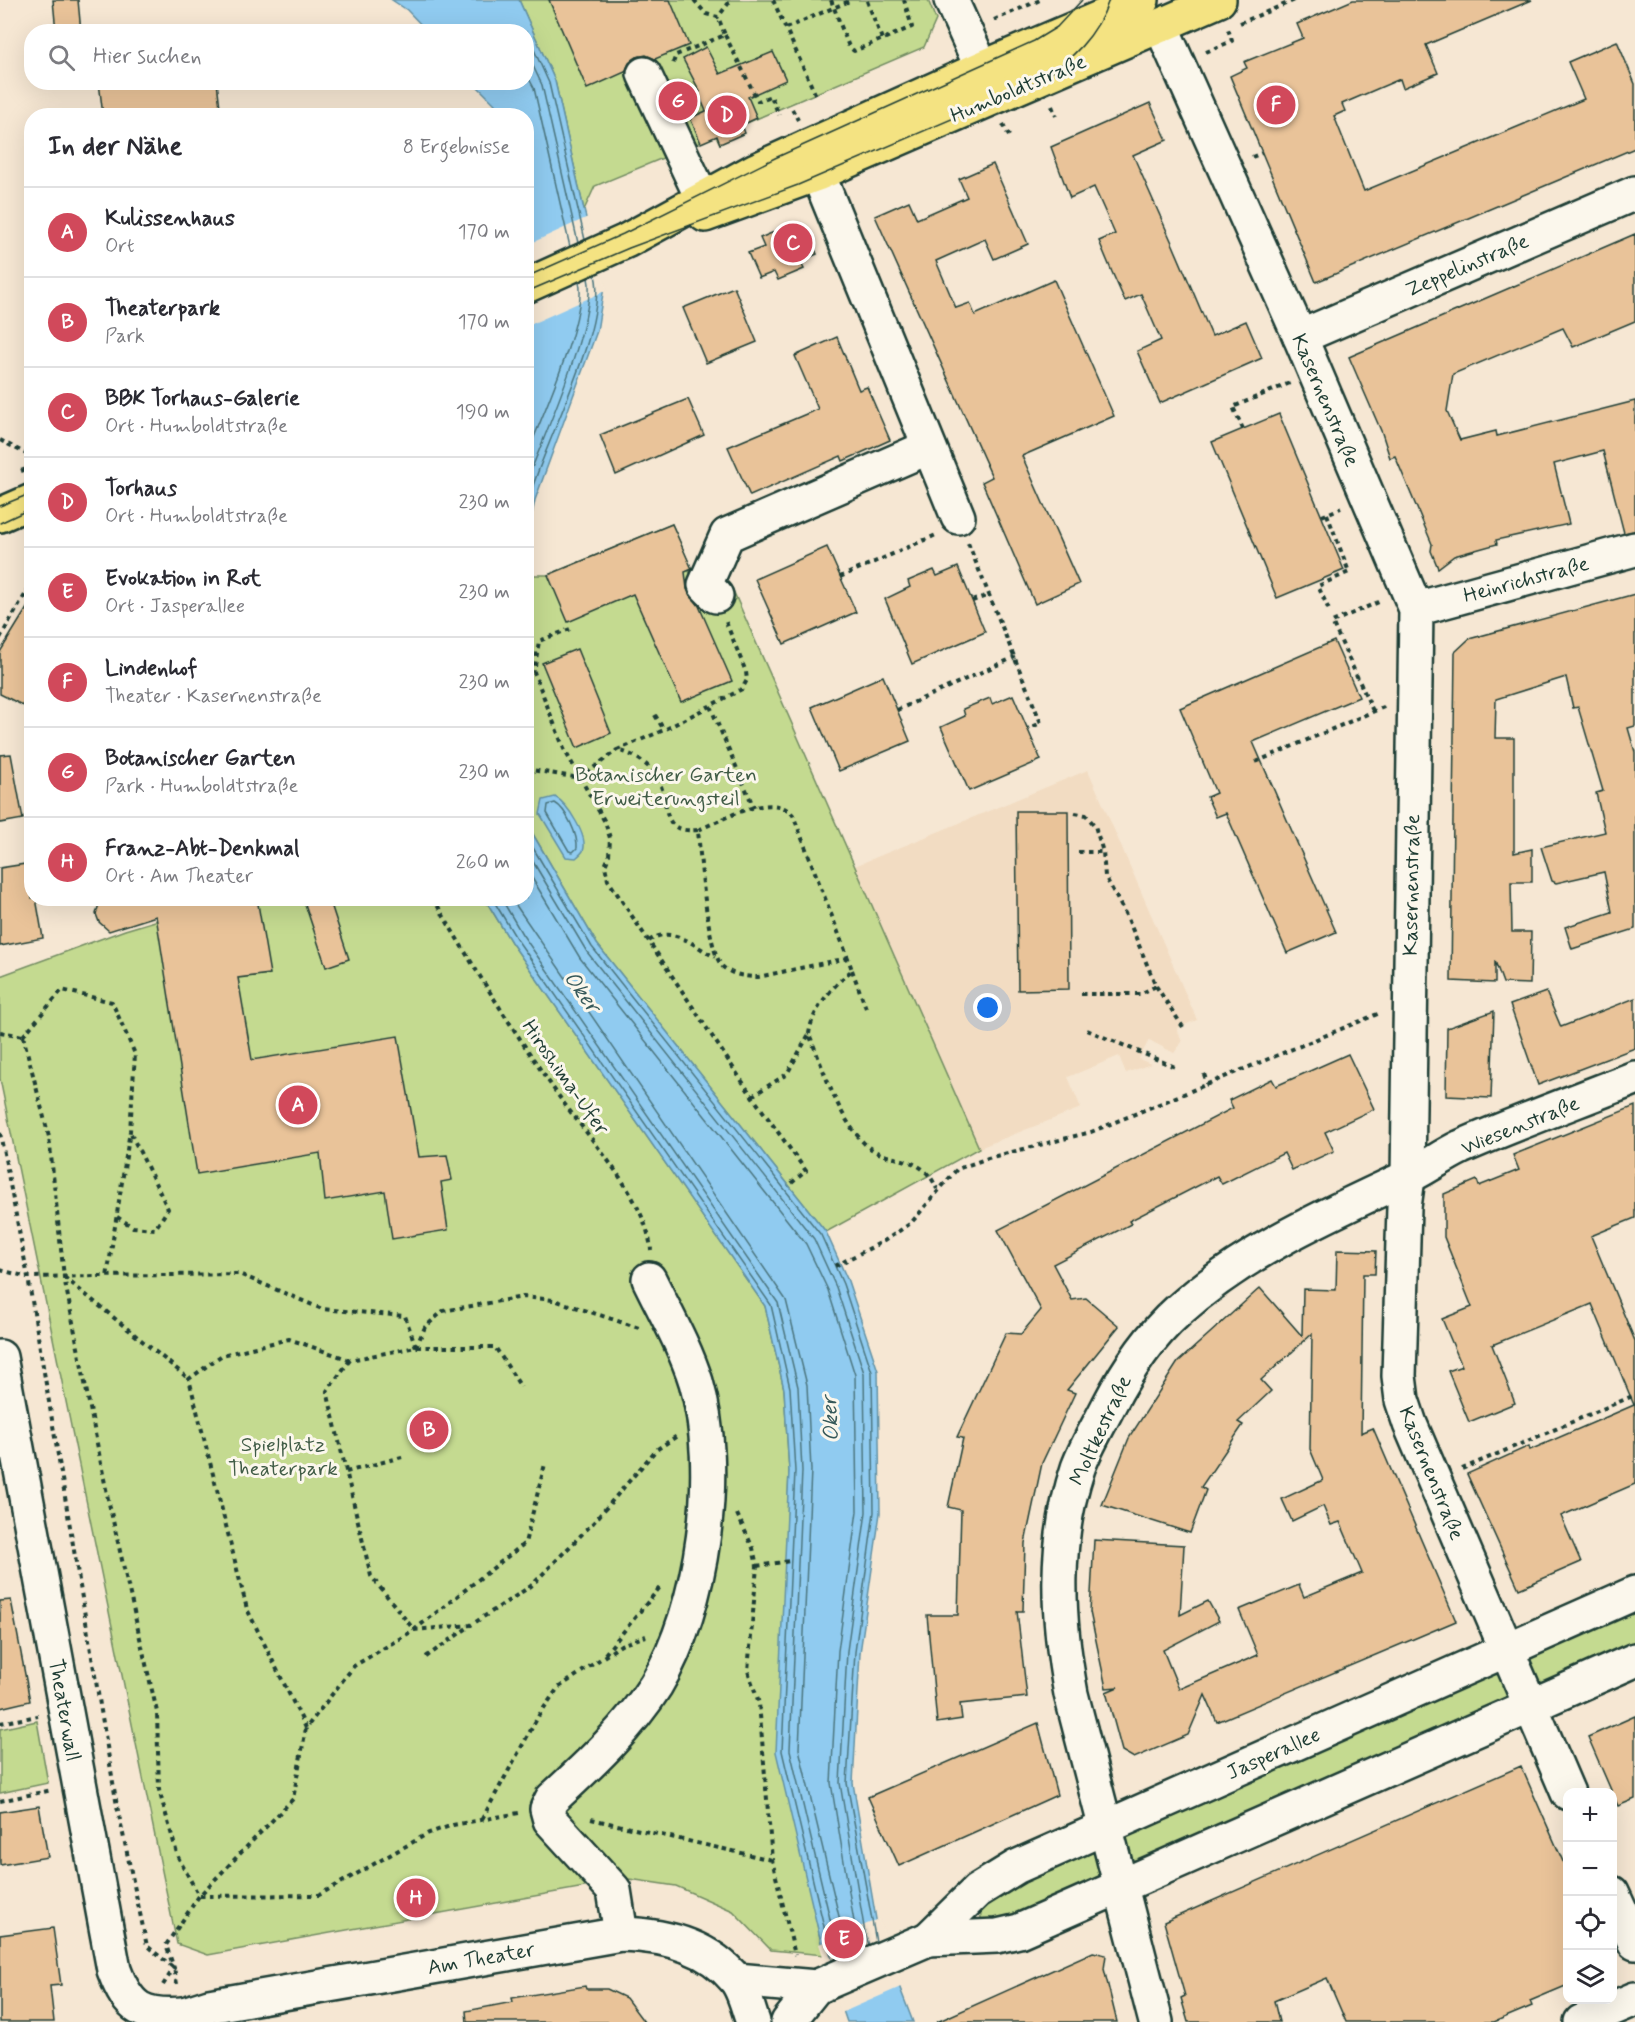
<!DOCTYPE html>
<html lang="de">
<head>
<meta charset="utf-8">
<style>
  :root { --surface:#fff; --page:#f2f2f3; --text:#2b2b33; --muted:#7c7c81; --line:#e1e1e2; --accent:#d1495b }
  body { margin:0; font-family:Mynerve,sans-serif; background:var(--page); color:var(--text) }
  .controls { position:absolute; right:18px; bottom:18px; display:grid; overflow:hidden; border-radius:12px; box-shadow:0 6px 24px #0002 }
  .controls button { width:54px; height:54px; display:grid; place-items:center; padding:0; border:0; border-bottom:2px solid var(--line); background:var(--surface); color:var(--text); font:30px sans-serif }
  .you { position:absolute; left:988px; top:1008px; width:21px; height:21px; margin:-15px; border:4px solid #fff; border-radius:50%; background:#1a73e8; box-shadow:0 0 0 9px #1a73e833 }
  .badge { display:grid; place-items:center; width:39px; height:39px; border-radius:50%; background:var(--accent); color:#fff; font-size:20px; font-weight:700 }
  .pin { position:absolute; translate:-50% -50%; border:3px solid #fff; box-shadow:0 2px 6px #0006 }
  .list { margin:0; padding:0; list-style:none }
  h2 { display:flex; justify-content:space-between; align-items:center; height:78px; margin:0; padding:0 24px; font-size:26px }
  h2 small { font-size:20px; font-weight:400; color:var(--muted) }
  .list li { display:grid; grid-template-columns:39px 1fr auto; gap:18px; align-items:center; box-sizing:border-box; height:90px; padding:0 24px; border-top:2px solid var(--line) }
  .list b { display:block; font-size:22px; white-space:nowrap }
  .list p { margin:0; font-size:20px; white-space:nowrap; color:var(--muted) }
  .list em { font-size:20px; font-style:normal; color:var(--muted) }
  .icon { flex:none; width:33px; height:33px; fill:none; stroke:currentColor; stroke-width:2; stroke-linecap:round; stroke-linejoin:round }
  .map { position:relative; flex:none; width:1635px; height:2022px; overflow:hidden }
  .search { position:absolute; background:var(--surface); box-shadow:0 6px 24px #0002; left:24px; top:24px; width:510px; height:66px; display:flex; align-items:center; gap:15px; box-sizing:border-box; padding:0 21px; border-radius:24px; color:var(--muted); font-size:22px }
  .panel { position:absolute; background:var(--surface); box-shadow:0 6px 24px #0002; left:24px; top:108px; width:510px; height:798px; border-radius:24px }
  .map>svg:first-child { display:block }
  .built { fill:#f2dcc2 }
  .green { fill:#c4da90; stroke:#728c62; stroke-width:1.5 }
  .water { fill:#90cbf0; stroke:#6392a5; stroke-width:1.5 }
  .pier { fill:#f6e7d3 }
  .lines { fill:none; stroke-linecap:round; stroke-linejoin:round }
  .shore { stroke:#4c767f; stroke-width:1.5 }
  .building { fill:#e9c399; stroke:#1f3d34; stroke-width:1.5 }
  .minor-casing { stroke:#1f3d34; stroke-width:38 }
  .major-casing { stroke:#1f3d34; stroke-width:38 }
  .path { stroke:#1f3d34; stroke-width:4; stroke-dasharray:4.5 4.5; stroke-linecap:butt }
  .minor { stroke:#fbf7ec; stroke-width:33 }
  .major { stroke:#f4e382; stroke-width:33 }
  .tram { stroke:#1f3d34; stroke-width:1.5 }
  .labels { text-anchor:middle; stroke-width:6; stroke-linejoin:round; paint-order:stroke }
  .street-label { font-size:21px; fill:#1f3d34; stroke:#fbf7ec }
  .park-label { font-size:21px; fill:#405c46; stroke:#fbf7ec }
  .water-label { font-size:22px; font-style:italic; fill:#36595a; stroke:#fbf7ec }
</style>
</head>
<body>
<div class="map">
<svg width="1635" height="2022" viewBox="0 0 1635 2022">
  <rect width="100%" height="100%" fill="#f6e7d3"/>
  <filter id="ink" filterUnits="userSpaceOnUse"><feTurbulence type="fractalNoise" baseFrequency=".0167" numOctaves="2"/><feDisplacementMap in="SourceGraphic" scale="12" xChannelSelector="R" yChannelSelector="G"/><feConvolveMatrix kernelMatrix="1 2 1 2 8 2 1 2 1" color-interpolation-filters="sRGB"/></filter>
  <g filter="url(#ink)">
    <polygon class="built" points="1088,770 1197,1020 1177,1028 1182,1042 1174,1053 1149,1040 1139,1059 1151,1064 1126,1073 1119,1056 1068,1077 1081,1108 979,1148 855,866"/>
    <g class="green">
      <polygon points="519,0 928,0 936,20 924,47 742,125 720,144 716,136 595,186 584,210 555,81"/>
      <polygon points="672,524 692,570 689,571 695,583 716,596 732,588 979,1148 826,1232 597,944 527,824 526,575 548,575"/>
      <polygon points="229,899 485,899 511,942 765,1306 784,1389 789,1471 779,1754 824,1955 771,1950 733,1911 676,1886 629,1879 208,1955 177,1944 0,1079 0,976 125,930"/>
      <polygon points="1635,1608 1635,1647 1554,1682 1540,1682 1531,1672 1531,1659 1535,1654"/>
      <polygon points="1491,1674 1501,1675 1510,1693 1505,1703 1140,1861 1130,1860 1122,1841 1130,1831"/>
      <polygon points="37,1721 48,1783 0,1793 0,1729"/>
      <polygon points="1090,1852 1098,1855 1103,1872 1100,1879 1029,1912 986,1922 981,1918 980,1905 1015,1882"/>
    </g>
    <g class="water">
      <polygon points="392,0 519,0 555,81 584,210 604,287 597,331 535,500 527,539 526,116 496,115 495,104 474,83 526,82 526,32 427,31 407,10"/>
      <path d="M555,797c12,6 34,40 28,54 -2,3 -5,5 -7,7l-10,-1 -26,-43 3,-14z"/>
      <polygon points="527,824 597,944 826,1232 848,1281 878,1371 880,1513 860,1653 853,1783 878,1931 913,2022 847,2022 824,1955 776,1752 789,1471 784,1389 765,1306 511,942 485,899 526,898"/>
    </g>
    <g class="pier">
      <polygon points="588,217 607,290 527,326 527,245"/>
      <polygon points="879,1919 903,1986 841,2013 819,1944"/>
    </g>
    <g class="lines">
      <g class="shore">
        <polyline points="526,32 549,83 585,240"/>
        <polyline points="526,51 542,85 578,243"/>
        <polyline points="526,73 534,88 570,247"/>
        <path d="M526,457c14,-36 62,-142 53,-175"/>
        <path d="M526,483c16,-42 72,-167 62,-205"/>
        <path d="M526,510c13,-60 83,-181 69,-235"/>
        <path d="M555,803c11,6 23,32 22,45l-4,4 -4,-1 -22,-38 1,-8z"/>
        <polyline points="526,836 592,947 821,1235 843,1284 872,1372 874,1512 855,1652 847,1783 876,1942"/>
        <polyline points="526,850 587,952 814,1239 836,1287 864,1373 866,1512 847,1651 840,1783 865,1933 869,1945"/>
        <polyline points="526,868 580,958 806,1244 828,1290 855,1375 857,1511 838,1651 831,1783 856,1934 861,1948"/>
        <polyline points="492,898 516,938 771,1305 790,1388 795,1471 782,1751 832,1960"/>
        <polyline points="501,898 522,934 778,1303 798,1387 802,1471 790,1750 839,1957"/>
        <polyline points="511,898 786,1300 807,1385 811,1470 799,1749 848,1954"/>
      </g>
    </g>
    <g class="building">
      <polygon points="53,0 78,0 81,32 56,32"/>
      <polygon points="549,0 670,0 689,45 655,59 646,55 637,57 629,63 625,72 587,89"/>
      <polygon points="1353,0 1532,0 1426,45 1438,73 1403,88 1400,79 1342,104 1345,111 1334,116 1364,191 1584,99 1568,62 1617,41 1635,84 1635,148 1316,282 1230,76 1247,68 1244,62 1303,38 1297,24"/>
      <polygon points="706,47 720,74 773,52 786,80 748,97 757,118 742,125 745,133 720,144 717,136 701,143 690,118 706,111 698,93 700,92 683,59"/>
      <polygon points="99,82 217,82 221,116 103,116"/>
      <polygon points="1150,103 1167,140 1133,155 1173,245 1212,336 1246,321 1262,358 1160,403 1137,351 1161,340 1141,294 1125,301 1112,272 1099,241 1115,234 1094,187 1070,198 1051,147"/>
      <polygon points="993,164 1028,244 994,259 985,239 936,261 956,308 970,303 975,315 1054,280 1114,416 1022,456 1079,584 1035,604 982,482 992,477 875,216 909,201 917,219 967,197 959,179"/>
      <polygon points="786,227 789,236 806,229 817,254 800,261 804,269 778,280 774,272 759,278 748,253 764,247 760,238"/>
      <polygon points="1635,234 1635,321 1573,347 1563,328 1453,374 1447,411 1460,440 1496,431 1497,436 1635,401 1635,531 1624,533 1603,451 1554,464 1569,524 1496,540 1497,544 1454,556 1438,568 1431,551 1432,544 1395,456 1390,458 1382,433 1349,357"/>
      <polygon points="734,287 757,342 706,363 683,308"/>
      <polygon points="837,337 859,390 867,387 890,440 843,461 841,456 750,496 728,447 818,409 795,356"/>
      <polygon points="688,399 704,435 616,475 600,435"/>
      <polygon points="1279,414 1344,570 1277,598 1212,442"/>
      <polygon points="672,524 692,569 685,572 687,589 699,606 732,681 681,702 633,594 568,622 548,575"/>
      <polygon points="827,547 856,612 784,644 755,579"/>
      <polygon points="958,567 985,632 912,664 885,599 910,587 908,581 934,570 937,576"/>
      <polygon points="1635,594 1635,726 1628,728 1635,752 1635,929 1572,949 1565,927 1612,912 1604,872 1556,883 1552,881 1541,847 1605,832 1596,793 1603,791 1578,707 1573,708 1566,677 1496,699 1495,738 1514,738 1514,853 1532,849 1532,882 1511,882 1512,932 1531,932 1530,984 1503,983 1495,961 1495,983 1451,981 1455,652 1469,639"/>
      <polygon points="32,600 32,710 0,694 0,652"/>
      <polygon points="1334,641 1359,697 1253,742 1336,932 1287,953 1226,813 1216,817 1207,797 1216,793 1180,708"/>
      <polygon points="577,649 611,733 577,748 542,663"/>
      <polygon points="883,676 910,741 839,771 812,707"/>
      <polygon points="1013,695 1041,760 969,791 941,727 965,716 963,709 990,698 992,704"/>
      <polygon points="11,754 23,819 0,823 0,755"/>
      <polygon points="1016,811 1068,811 1069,989 1018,990"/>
      <polygon points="32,863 32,898 36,898 43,938 0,946 0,868"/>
      <polygon points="113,898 257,898 270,974 238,978 252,1060 398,1036 419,1157 447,1155 452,1180 441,1182 448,1230 392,1239 385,1191 325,1201 320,1153 197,1174 156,916 109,931 99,922 96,914 99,904"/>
      <polygon points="303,898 329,898 349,959 326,967"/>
      <polygon points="1546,992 1561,1027 1635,998 1635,1048 1538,1085 1510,1005"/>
      <polygon points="1494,1011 1491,1098 1446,1096 1447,1028"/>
      <polygon points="1348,1054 1374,1109 1325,1132 1334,1151 1292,1170 1284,1153 1222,1184 1217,1176 1129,1221 1131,1224 1053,1264 1072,1300 1086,1298 1119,1326 1067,1390 1075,1393 1042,1463 1025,1543 1023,1611 1017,1611 1027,1697 960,1704 962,1719 937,1723 927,1615 958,1615 961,1510 948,1507 963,1438 957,1437 1006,1333 1021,1334 1041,1310 998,1230 1233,1108 1229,1100 1272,1079 1276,1086"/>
      <polygon points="1635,1106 1635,1218 1591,1236 1635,1341 1635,1484 1561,1516 1581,1562 1519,1589 1467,1474 1529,1446 1530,1450 1634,1405 1592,1304 1492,1345 1515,1403 1469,1422 1448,1371 1462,1366 1442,1319 1472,1307 1444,1237 1444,1194 1477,1180 1479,1186 1519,1170 1513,1155"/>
      <polygon points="1337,1250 1376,1251 1375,1274 1363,1274 1361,1433 1373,1428 1456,1621 1217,1722 1205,1695 1188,1735 1134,1758 1122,1751 1106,1692 1118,1687 1106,1688 1090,1612 1094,1540 1184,1545 1180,1615 1208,1601 1219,1621 1163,1650 1179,1689 1258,1655 1239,1610 1299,1585 1304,1597 1362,1573 1340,1522 1331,1525 1323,1506 1292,1521 1282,1499 1323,1480 1310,1449 1312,1334 1261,1380 1271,1391 1238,1422 1243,1425 1201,1487 1206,1490 1190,1533 1102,1505 1129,1438 1178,1362 1260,1288 1302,1336 1303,1289 1336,1290"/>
      <polygon points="11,1600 30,1701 0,1708 0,1601"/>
      <polygon points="1635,1716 1635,1799 1618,1806 1588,1737"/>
      <polygon points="1038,1723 1057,1795 899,1866 868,1797"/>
      <polygon points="1521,1766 1568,1873 1568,1985 1530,2001 1532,2006 1494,2022 1346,2022 1327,1978 1274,2001 1279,2022 1188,2022 1181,1998 1185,1996 1164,1922"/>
      <polygon points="39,1806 48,1857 0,1865 0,1812"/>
      <polygon points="53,1928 61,1985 50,1986 54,2022 0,2022 0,1935"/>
      <polygon points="1093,1952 1106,1955 1104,1969 1117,2022 937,2022"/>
      <polygon points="585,1986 586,1989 607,1989 626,1998 644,2022 467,2022 466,2011 513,2002 512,1998"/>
    </g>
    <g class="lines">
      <g class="minor-casing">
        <g id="minor">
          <polyline points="951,0 981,66 999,91"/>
          <polyline points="1161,26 1300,337 1416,609 1408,1178 1404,1207 1399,1376 1402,1400 1410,1424 1568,1793"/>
          <polyline points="644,74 702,198"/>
          <polyline points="807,147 958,517"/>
          <polyline points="1300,337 1635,193"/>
          <polyline points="716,596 705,585 727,535 929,447"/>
          <polyline points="1416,609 1635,549"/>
          <path d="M0,1357l114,613c15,40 29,47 70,44"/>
          <polyline points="1612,1893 1635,1943"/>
          <path d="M621,1934l-7,-44 -64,-70 -3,-11 5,-10c37,-34 77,-71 104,-114 47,-78 66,-215 40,-303 -11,-35 -31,-70 -47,-103"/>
          <polyline points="928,1939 977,1891 1016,1867 1635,1593"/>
          <polyline points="737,1980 816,1987 928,1939 997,1936 1019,1931 1635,1660"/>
          <path d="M173,2022l11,-8 25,-8 412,-72c41,1 86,11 114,45 9,10 13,30 18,43"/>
          <polyline points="788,2022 816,1987"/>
          <path d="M1156,2022l-85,-328c-14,-76 -18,-151 7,-226 8,-22 21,-43 31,-63 18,-35 40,-68 69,-94 64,-58 144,-94 221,-130 22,-9 41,-24 62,-34 57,-25 116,-46 174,-69"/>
          <polyline points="1581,2022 1635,1999"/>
        </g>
      </g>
      <g class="major-casing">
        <g id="major">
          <polyline points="705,215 817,174 1219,0"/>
          <polyline points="526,286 626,241 756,170 982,68 1142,0"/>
          <polyline points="0,515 32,501"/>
        </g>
      </g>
      <g class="path">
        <polyline points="694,0 706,14 718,17 731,0"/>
        <polyline points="773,0 817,98"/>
        <polyline points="831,0 849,47 854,51 912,27 904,0"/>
        <polyline points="867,1 882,39"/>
        <polyline points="994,20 1040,0"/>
        <polyline points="1240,23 1295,0"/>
        <polyline points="786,28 852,0"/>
        <polyline points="725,35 758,101 771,96 779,115"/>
        <polyline points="1206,52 1232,41 1228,29"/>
        <polyline points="673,63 676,55 725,35 718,17"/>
        <polyline points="1052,106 1056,116"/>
        <polyline points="792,109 798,120"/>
        <polyline points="1003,124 1009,136"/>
        <polyline points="1252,157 1262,153"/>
        <polyline points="1243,429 1233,407 1290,383"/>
        <polyline points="0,440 32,457"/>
        <polyline points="21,471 32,467"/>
        <polyline points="1327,514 1349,572 1318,586 1329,610"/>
        <polyline points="1322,516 1341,508"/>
        <polyline points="968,543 1041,723 1027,729"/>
        <polyline points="840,577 936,535"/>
        <polyline points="972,601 989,595"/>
        <polyline points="570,629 539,641 534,672 564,749 605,822 610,838 609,856 605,866 608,880 752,1096 806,1171 788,1186"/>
        <polyline points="0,638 32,583"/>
        <polyline points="710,706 754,808"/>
        <polyline points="897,710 1015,657"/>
        <polyline points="1373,711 1332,622 1381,601"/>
        <polyline points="655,715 664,730"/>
        <polyline points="1256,762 1386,706"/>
        <polyline points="526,769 580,778 617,750"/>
        <polyline points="1075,813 1086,815 1095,826 1103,852 1105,876 1128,919 1156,986 1183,1027"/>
        <path d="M698,830c-41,4 -26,-26 -40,-50 -8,-16 -24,-26 -41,-30l47,-20 78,-41 5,-9 -1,-8 -20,-50"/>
        <polyline points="1078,852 1103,852"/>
        <path d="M433,898c39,67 81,134 125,197 31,44 88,102 93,155"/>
        <path d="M649,941c23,-17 45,5 66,16"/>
        <polyline points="852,970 867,1011"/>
        <polyline points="1081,994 1140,994 1156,986"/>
        <polyline points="1087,1030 1175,1067"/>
        <polyline points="0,1032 23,1036"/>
        <path d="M809,1034c3,-25 24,-48 43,-64l-4,-12 -55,-143c-21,-25 -70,5 -95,15 2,24 9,123 25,137 9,8 23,10 35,10l90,-19"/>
        <polyline points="23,1036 49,1137 64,1277 108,1499 157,1712 159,1790 178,1857 199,1896"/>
        <polyline points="23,1036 62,990 112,1002 135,1054 130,1131 107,1277"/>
        <polyline points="1204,1074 1208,1086"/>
        <path d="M752,1096l35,-22 22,-40c15,36 27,79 54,108 23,25 57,7 74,47"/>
        <polyline points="0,1133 28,1277 117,1806 147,1946 174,1968 177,1984"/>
        <polyline points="117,1217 133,1227 155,1229 168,1209 130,1132"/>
        <polyline points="835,1266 884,1241 911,1223 957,1169 988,1158 1091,1132 1380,1013"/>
        <polyline points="0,1270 28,1277 239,1274 322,1309 405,1316 416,1347"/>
        <polyline points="64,1277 189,1379"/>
        <polyline points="416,1347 425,1327 443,1311 523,1297 554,1300 639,1328"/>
        <polyline points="350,1360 327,1391 371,1576 414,1630"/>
        <polyline points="1462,1469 1635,1395"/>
        <polyline points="346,1472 402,1457"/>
        <polyline points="737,1514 753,1548 757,1566 748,1671 759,1703 772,1860 795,1955"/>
        <polyline points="757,1566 790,1561"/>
        <polyline points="414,1630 471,1625 531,1586 593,1523 656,1450 677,1436"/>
        <polyline points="605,1654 661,1586"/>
        <polyline points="426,1657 470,1626"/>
        <polyline points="0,1723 38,1716"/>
        <polyline points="306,1728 247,1609 189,1379 222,1355 289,1339 350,1360 416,1347 495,1347 521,1387"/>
        <polyline points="0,1801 52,1790"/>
        <polyline points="482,1819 539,1715 558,1688 621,1645 646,1636"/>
        <polyline points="591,1819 772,1860"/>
        <polyline points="200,1896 319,1895 429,1833 453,1825 519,1813"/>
        <polyline points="163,1985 174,1968 166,1945 199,1896 293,1799 306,1728 354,1666 414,1630 525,1543 545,1464"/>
      </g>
      <use href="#minor" class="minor"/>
      <use href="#major" class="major"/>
      <g class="tram">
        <polyline points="526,277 623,234 775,158 1034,41 1057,27 1082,0"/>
        <path d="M526,292l103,-44 169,-63 242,-104c31,-21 57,-45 69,-81"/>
        <polyline points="0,506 32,493"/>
        <polyline points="0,523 32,508"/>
      </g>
    </g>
  </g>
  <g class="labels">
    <g class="street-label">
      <text transform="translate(1018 88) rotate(-23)" y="7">Humboldtstraße</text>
      <text transform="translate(1467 265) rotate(-23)" y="7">Zeppelinstraße</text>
      <text transform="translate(1326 400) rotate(67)" y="7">Kasernenstraße</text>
      <text transform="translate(1526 579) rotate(-15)" y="7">Heinrichstraße</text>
      <text transform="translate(1411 885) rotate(-89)" y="7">Kasernenstraße</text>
      <text transform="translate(566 1077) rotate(55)" y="7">Hiroshima-Ufer</text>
      <text transform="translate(1520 1125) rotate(-22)" y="7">Wiesenstraße</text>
      <text transform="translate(1100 1430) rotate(-65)" y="7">Moltkestraße</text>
      <text transform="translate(1432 1473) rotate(68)" y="7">Kasernenstraße</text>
      <text transform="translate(65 1710) rotate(80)" y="7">Theaterwall</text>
      <text transform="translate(1273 1753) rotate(-24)" y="7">Jasperallee</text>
      <text transform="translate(481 1958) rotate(-10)" y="7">Am Theater</text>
    </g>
    <g class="park-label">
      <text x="666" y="781">Botanischer Garten<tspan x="666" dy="24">Erweiterungsteil</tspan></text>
      <text x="283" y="1451">Spielplatz<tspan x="283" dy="24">Theaterpark</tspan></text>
    </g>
    <g class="water-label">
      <text transform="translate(583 991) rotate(54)" y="8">Oker</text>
      <text transform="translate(829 1419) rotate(-93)" y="8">Oker</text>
    </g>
  </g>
</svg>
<div class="controls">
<button>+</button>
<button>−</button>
<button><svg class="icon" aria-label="locate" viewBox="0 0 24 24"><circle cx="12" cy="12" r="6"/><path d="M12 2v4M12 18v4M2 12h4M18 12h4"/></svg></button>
<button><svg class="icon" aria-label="layers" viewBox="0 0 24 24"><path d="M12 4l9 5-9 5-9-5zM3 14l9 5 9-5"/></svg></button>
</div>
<div class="you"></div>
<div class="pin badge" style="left:298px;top:1105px">A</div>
<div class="pin badge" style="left:429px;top:1430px">B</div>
<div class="pin badge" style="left:793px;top:243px">C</div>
<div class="pin badge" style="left:727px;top:115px">D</div>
<div class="pin badge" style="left:844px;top:1939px">E</div>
<div class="pin badge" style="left:1276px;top:105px">F</div>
<div class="pin badge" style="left:678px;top:101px">G</div>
<div class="pin badge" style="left:416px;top:1898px">H</div>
<div class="search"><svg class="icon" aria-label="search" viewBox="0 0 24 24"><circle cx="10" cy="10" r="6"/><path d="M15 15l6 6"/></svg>Hier suchen</div>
<section class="panel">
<h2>In der Nähe<small>8 Ergebnisse</small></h2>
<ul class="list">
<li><span class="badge">A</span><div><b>Kulissenhaus</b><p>Ort</p></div><em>170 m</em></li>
<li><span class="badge">B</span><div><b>Theaterpark</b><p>Park</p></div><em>170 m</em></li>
<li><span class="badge">C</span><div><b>BBK Torhaus-Galerie</b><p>Ort · Humboldtstraße</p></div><em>190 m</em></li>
<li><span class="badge">D</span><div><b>Torhaus</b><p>Ort · Humboldtstraße</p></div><em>230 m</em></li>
<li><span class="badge">E</span><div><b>Evokation in Rot</b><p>Ort · Jasperallee</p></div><em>230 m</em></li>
<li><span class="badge">F</span><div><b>Lindenhof</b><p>Theater · Kasernenstraße</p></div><em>230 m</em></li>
<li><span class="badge">G</span><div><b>Botanischer Garten</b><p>Park · Humboldtstraße</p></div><em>230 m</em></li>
<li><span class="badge">H</span><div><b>Franz-Abt-Denkmal</b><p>Ort · Am Theater</p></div><em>260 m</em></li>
</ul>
</section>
</div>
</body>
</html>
